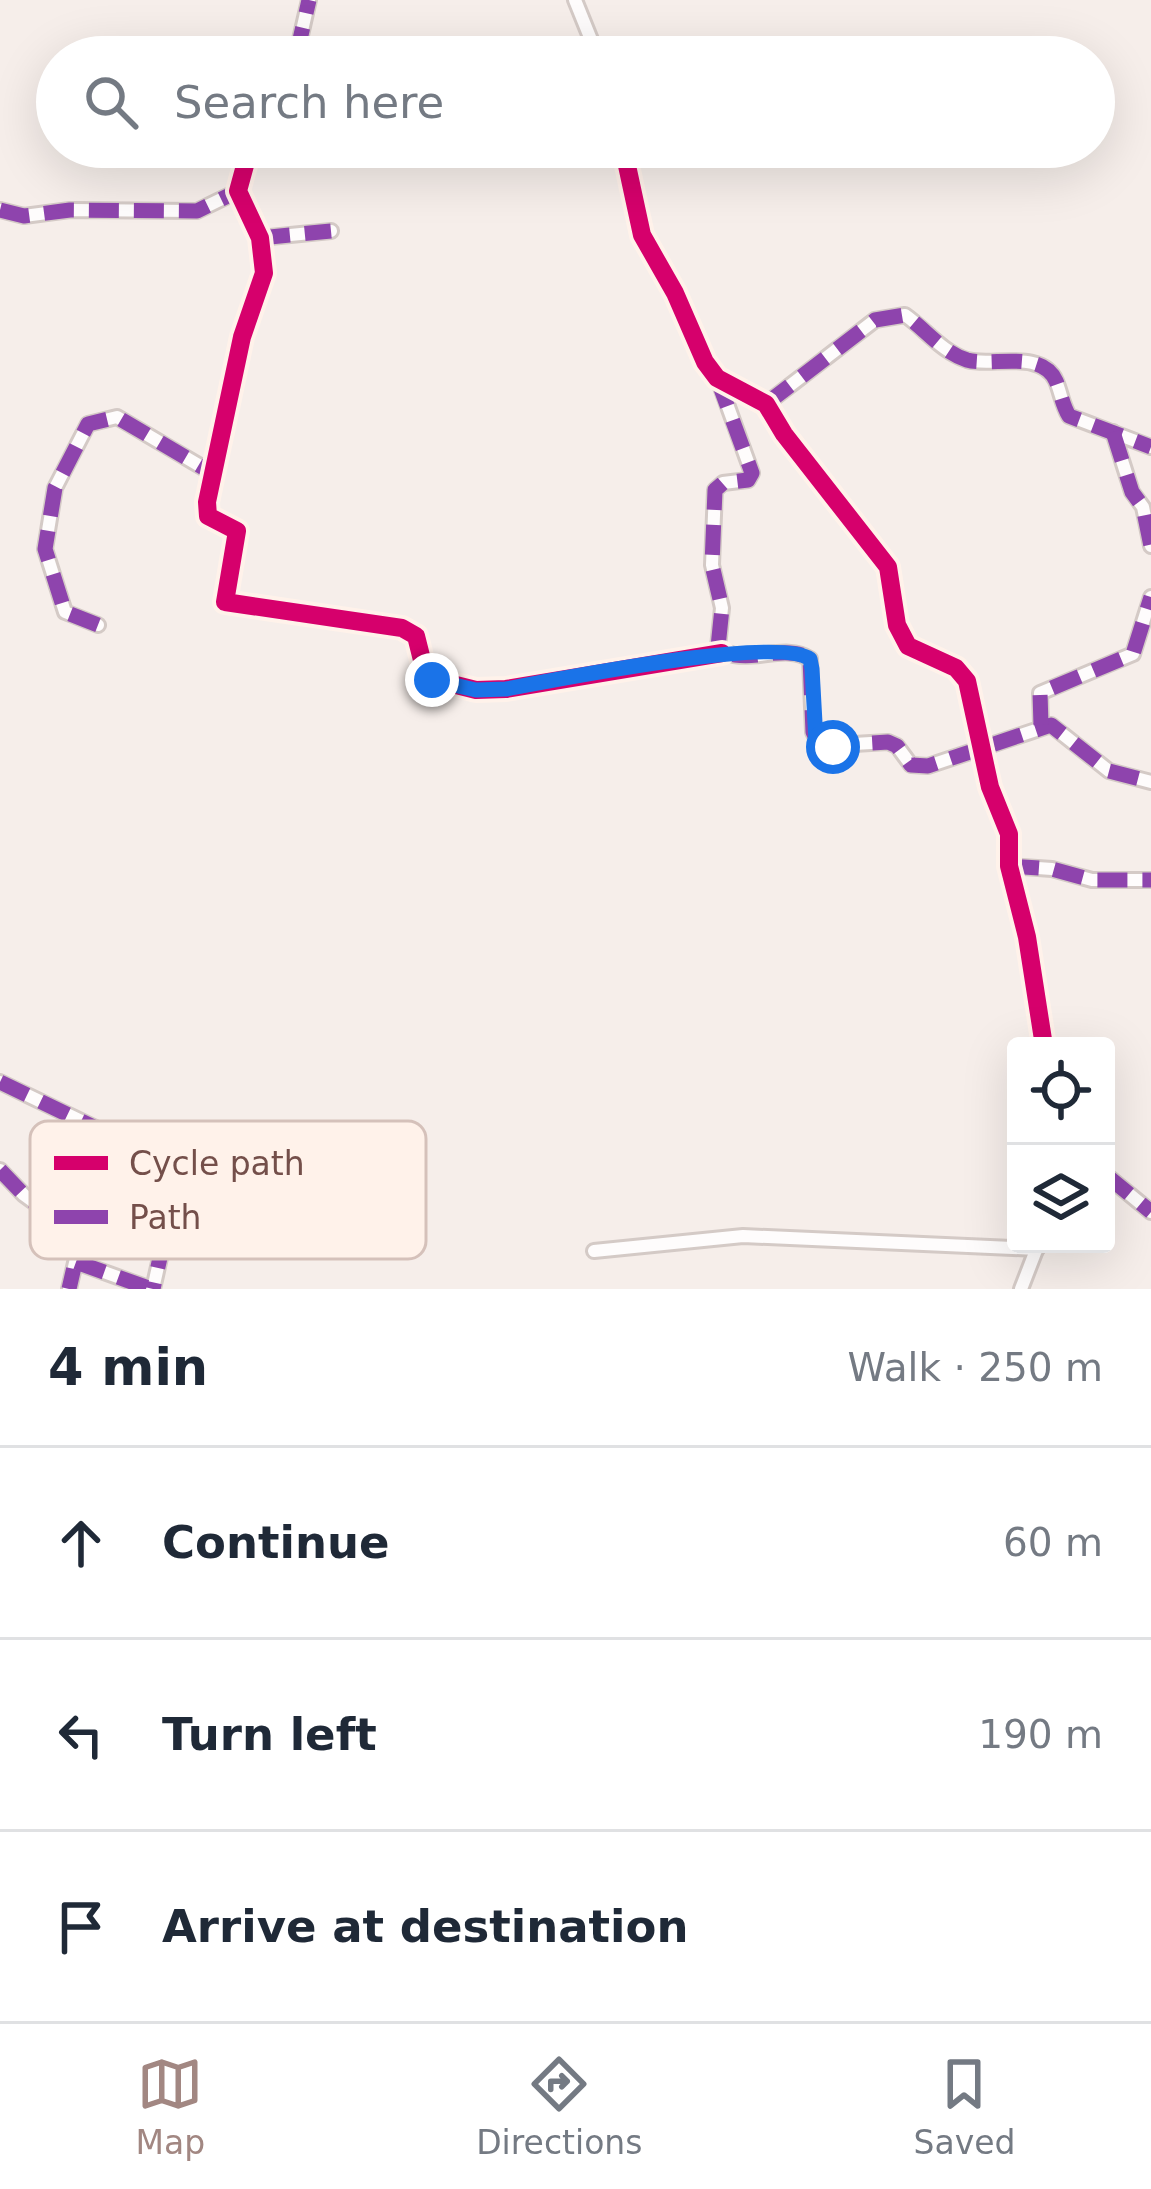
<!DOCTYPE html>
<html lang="en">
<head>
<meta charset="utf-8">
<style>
  :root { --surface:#fff; --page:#f6f6f7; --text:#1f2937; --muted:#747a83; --line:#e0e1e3; --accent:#a28782 }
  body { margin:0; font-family:"DejaVu Sans",sans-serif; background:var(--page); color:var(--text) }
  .controls { position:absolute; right:36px; bottom:36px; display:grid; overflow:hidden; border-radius:12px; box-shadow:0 12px 48px #0002 }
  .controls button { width:108px; height:108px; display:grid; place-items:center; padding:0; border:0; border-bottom:3px solid var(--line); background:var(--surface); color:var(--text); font:60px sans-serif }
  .stop { position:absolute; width:36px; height:36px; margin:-27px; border:9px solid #1a73e8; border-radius:50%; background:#fff }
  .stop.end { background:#1a73e8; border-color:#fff; box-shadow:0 3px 12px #0008 }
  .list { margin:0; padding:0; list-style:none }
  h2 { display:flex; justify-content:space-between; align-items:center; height:156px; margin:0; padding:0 48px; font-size:51px }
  h2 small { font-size:39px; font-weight:400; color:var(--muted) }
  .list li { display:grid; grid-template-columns:78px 1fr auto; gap:36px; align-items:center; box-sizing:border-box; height:192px; padding:0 48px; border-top:3px solid var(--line) }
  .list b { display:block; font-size:45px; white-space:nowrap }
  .list em { font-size:39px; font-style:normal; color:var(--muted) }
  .icon { flex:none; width:66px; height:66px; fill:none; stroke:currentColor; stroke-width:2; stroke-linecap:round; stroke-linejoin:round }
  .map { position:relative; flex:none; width:1151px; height:1289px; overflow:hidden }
  .search { position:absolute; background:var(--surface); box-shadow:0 12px 48px #0002; left:36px; right:36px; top:36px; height:132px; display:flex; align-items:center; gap:30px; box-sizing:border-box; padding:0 42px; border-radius:66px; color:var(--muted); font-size:45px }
  .sheet { height:732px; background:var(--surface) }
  nav { display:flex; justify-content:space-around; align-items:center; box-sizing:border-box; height:168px; border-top:3px solid var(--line); background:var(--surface); font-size:33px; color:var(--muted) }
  nav a { display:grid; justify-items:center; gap:6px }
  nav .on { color:var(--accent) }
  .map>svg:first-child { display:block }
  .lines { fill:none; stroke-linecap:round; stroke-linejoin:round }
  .minor-casing { stroke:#d4cac6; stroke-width:18 }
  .minor { stroke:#fefcfc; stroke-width:12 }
  .quiet { stroke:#8e44ad; stroke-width:15; stroke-dasharray:30 15; stroke-linecap:butt }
  .cycleway-casing { stroke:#fff2ea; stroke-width:26 }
  .cycleway { stroke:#d6006c; stroke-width:18 }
  .route { stroke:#1a73e8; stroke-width:15 }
  .key { fill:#fff2ea; stroke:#d5c1ba; stroke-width:3 }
  .key-label { font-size:33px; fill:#744f4a }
</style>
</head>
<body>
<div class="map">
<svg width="1151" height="1289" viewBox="0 0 1151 1289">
  <rect width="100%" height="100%" fill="#f6eeea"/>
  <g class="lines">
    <g class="minor-casing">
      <g id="minor">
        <polyline points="575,0 598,57"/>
        <polyline points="296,57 309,0"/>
        <polyline points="250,147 238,191 260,238 264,273 242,337 207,502 208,516 237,531 225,602 402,628 416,636 423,664 432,679 476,690 506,689 722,653"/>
        <polyline points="623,147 642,235 675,293 705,362 717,378 766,404 784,434 888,567 897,625 908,646 956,668 967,681 990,787 1009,834 1009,866 1027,937 1044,1046"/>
        <polyline points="0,210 24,216 70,210 197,211 238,191"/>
        <polyline points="260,238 331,231"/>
        <path d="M718,379l34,94 -4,7 -25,3 -8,7 -3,75 10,43 -4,39c24,22 65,-6 92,12l3,73 7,14 68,-4 9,4 14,19 17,1 123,-41 58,46 42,11"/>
        <path d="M766,404l109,-84 30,-5c20,14 37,37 62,45 24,7 75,-11 89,21 5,12 6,23 13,35l82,31"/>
        <polyline points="1113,432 1132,492 1143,507 1151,546"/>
        <polyline points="98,625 65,612 45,549 55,488 88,424 117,417 212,473"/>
        <polyline points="1041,725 1040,693 1133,654 1151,597"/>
        <polyline points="1009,866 1052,869 1092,880 1151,880"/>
        <polyline points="0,1082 177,1167 179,1173 153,1289"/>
        <polyline points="0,1170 24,1195 75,1232 77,1254 69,1289"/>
        <polyline points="1106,1175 1151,1212"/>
        <polyline points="594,1251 743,1236 1037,1249"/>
        <polyline points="76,1262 151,1289"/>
        <polyline points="1021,1289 1038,1245"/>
      </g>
    </g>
    <use href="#minor" class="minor"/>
    <g class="quiet">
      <polyline points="296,57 309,0"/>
      <polyline points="0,210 24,216 70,210 197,211 238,191"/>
      <polyline points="260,238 331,231"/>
      <path d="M717,378l35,95 -4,7 -25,3 -8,7 -3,75 10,43 -4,39c24,22 65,-6 92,12l3,73 7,14 68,-4 9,4 14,19 17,1 123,-41 58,46 42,11"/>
      <path d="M766,404l109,-84 30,-5c20,14 37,37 62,45 24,7 75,-11 89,21 5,12 6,23 13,35l82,31"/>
      <polyline points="1113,432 1132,492 1143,507 1151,546"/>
      <polyline points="98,625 65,612 45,549 55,488 88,424 117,417 212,473"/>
      <polyline points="1041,725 1040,693 1133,654 1151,597"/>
      <polyline points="1009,866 1052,869 1092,880 1151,880"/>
      <polyline points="0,1082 177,1167 179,1173 153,1289"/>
      <polyline points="0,1170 24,1195 75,1232 77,1254 69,1289"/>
      <polyline points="1106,1175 1151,1212"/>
      <polyline points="76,1262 151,1289"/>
    </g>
    <g class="cycleway-casing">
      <g id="cycleway">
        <polyline points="250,147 238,191 260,238 264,273 242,337 207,502 208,516 237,531 225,602 402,628 416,636 423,664 432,679 476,690 506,689 722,653"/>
        <polyline points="623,147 642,235 675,293 705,362 717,378 766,404 784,434 888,567 897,625 908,646 956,668 967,681 990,787 1009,834 1009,866 1027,937 1044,1046"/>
      </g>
    </g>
    <use href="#cycleway" class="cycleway"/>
  </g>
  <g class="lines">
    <path class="route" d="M432,680l44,10 30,-1c49,-9 272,-54 304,-30l2,10 4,72 9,7 8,-1"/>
  </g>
  <rect x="30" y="1121" width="396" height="138" rx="18" class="key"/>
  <rect x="54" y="1156" width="54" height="14" fill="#d6006c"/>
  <rect x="54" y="1210" width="54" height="14" fill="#8e44ad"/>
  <g class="key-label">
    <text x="129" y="1175">Cycle path</text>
    <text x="129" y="1229">Path</text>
  </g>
</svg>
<div class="controls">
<button><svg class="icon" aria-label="locate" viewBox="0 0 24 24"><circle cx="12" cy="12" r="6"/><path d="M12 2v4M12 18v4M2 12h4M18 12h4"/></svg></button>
<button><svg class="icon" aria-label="layers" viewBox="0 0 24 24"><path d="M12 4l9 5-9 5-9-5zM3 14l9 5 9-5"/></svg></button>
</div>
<div class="stop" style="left:833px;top:747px"></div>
<div class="stop end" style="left:432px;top:680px"></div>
<div class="search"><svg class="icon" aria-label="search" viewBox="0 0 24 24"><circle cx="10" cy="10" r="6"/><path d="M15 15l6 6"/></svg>Search here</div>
</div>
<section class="sheet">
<h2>4 min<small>Walk · 250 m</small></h2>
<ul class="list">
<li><svg class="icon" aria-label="ahead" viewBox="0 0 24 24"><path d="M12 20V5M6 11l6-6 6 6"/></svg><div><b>Continue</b></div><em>60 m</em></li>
<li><svg class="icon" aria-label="left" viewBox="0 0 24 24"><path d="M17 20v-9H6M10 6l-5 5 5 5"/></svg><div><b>Turn left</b></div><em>190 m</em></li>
<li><svg class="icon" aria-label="arrive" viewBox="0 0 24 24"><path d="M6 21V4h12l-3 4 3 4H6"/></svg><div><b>Arrive at destination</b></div></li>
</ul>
</section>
<nav>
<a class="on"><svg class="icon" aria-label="map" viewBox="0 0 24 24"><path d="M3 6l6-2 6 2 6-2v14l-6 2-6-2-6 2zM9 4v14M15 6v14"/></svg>Map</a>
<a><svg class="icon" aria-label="directions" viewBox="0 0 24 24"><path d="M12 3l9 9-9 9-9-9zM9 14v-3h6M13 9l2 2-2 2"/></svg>Directions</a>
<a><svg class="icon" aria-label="saved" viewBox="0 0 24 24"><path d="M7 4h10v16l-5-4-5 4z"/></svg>Saved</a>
</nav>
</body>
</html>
